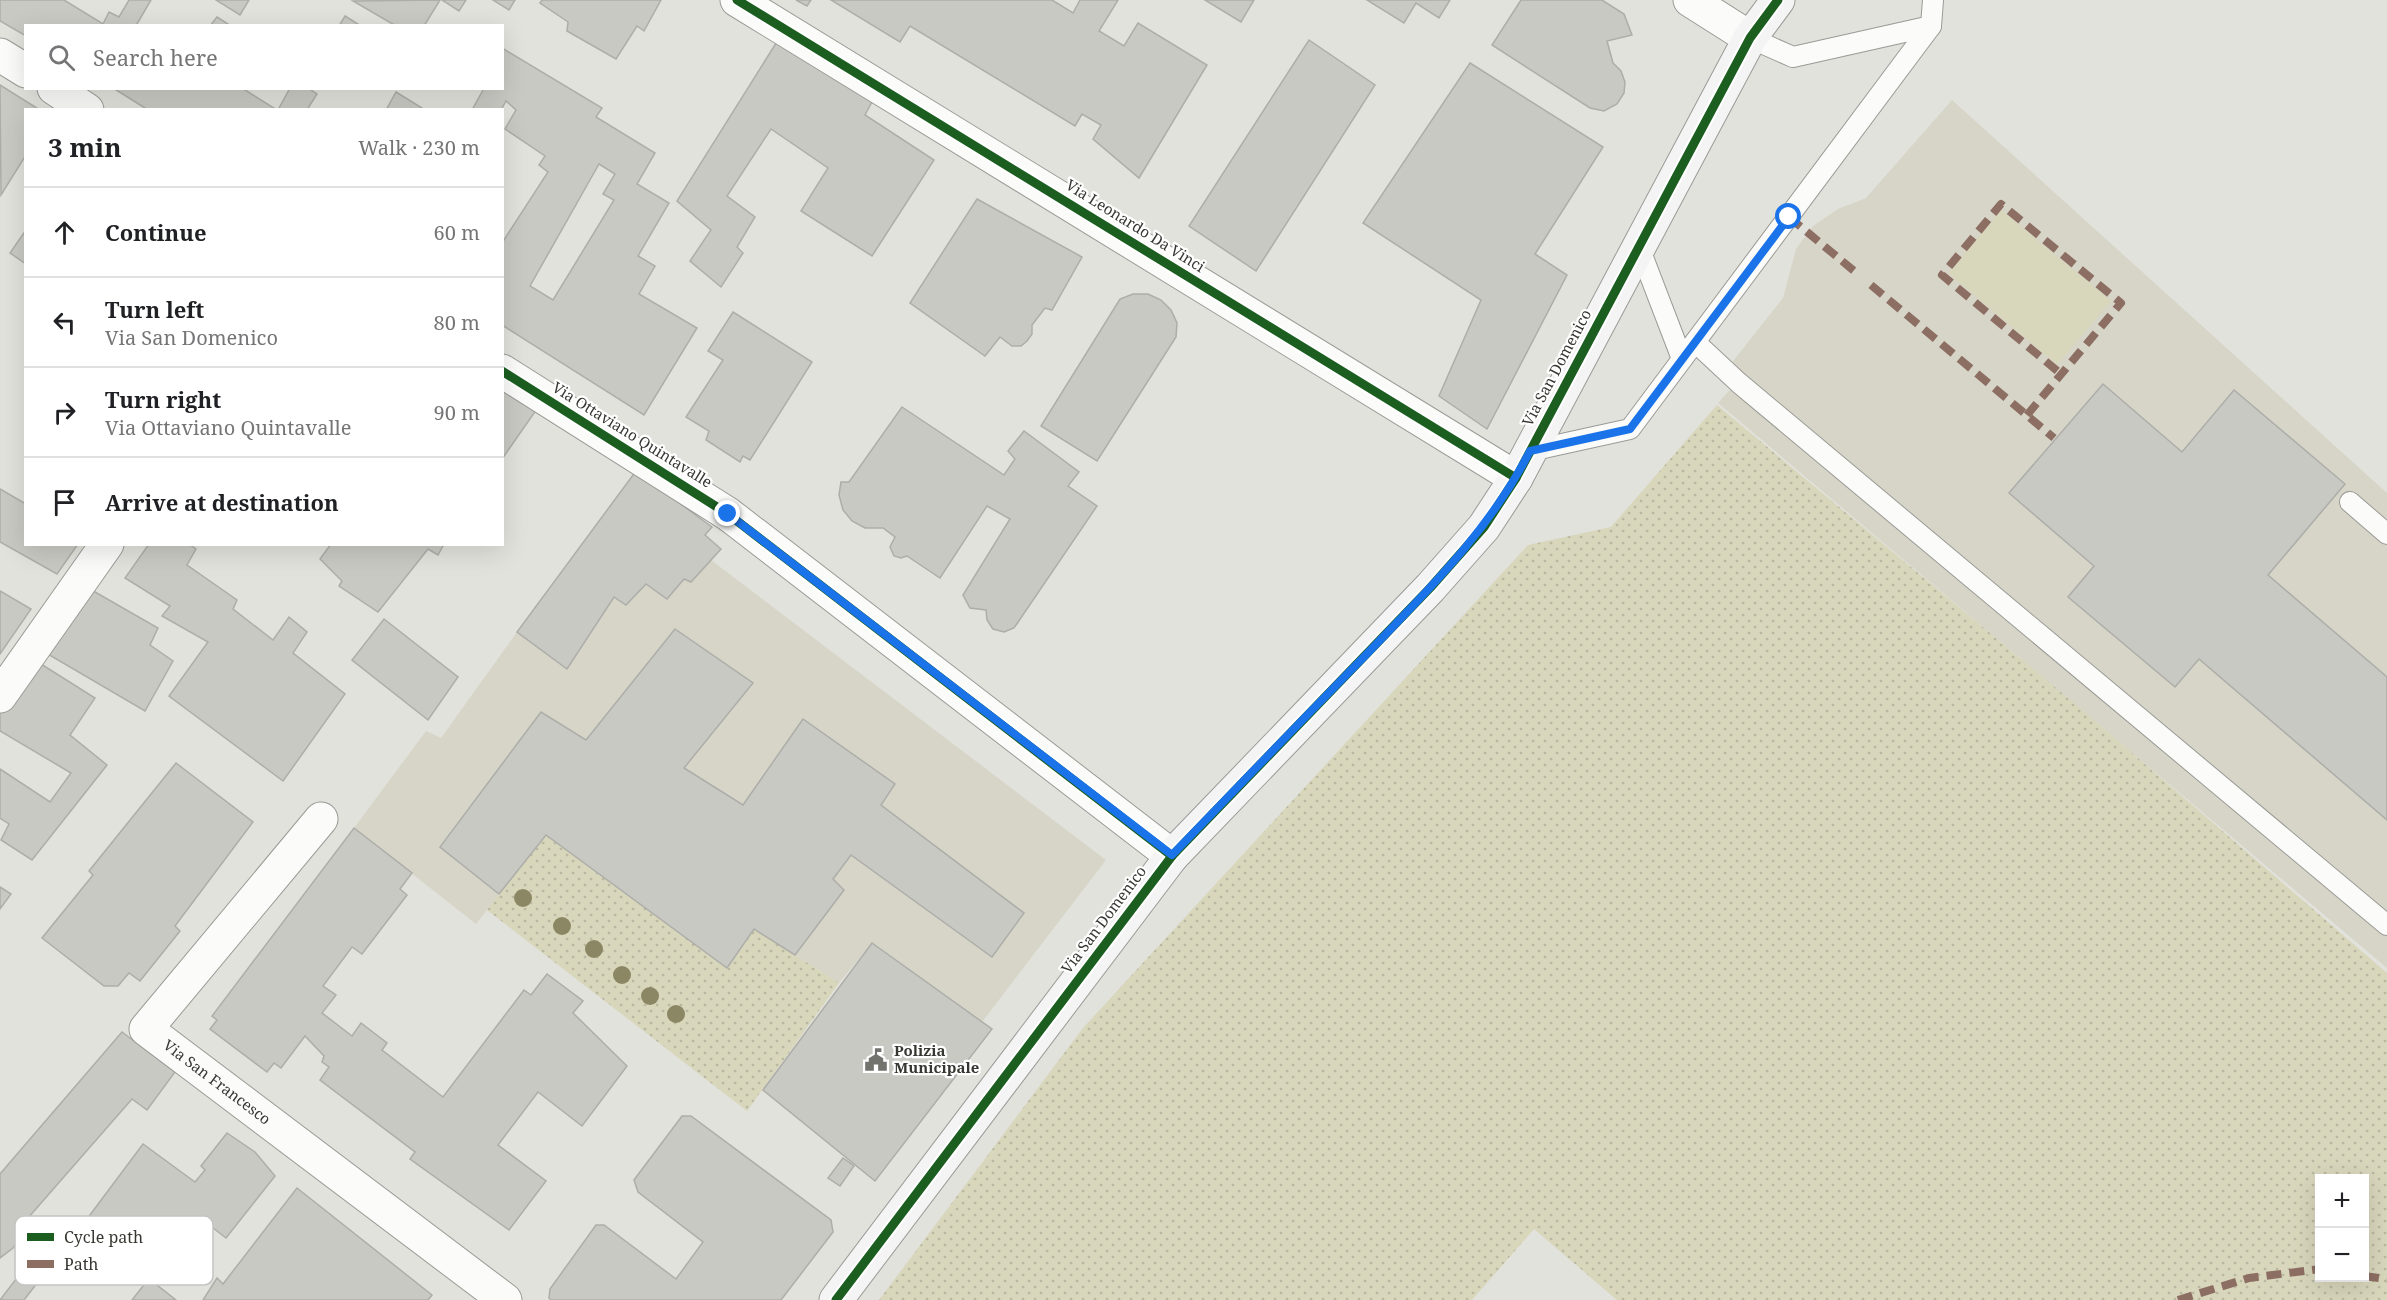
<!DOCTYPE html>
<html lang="en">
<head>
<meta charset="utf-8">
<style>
  :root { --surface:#fff; --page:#f6f6f6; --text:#202124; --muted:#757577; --line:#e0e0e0 }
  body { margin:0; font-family:"Noto Serif",serif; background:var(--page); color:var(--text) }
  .controls { position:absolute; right:18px; bottom:18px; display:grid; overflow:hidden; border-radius:0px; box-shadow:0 6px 24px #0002 }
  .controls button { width:54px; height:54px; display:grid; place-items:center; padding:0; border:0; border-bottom:2px solid var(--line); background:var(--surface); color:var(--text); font:30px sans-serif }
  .stop { position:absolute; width:18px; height:18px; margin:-14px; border:4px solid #1a73e8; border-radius:50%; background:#fff }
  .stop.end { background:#1a73e8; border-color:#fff; box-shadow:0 2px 6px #0008 }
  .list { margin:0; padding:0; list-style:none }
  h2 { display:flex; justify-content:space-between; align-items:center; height:78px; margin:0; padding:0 24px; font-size:26px }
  h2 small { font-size:20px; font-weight:400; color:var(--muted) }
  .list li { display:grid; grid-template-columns:39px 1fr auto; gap:18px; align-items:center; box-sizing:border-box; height:90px; padding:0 24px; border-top:2px solid var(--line) }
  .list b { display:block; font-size:22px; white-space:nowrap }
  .list p { margin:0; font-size:20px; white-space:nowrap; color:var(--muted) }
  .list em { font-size:20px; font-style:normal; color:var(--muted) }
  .icon { flex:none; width:33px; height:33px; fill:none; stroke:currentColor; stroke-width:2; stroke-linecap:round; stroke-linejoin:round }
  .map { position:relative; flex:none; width:2387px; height:1300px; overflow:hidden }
  .search { position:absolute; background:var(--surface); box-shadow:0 6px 24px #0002; left:24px; top:24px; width:480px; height:66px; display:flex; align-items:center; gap:15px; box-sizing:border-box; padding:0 21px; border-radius:0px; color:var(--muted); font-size:22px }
  .panel { position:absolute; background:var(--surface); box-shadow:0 6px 24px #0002; left:24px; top:108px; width:480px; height:438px; border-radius:0px }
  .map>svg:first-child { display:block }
  .built { fill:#d6d5c8 }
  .grass { fill:url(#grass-dots); fill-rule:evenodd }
  .garden { fill:#d8d6bb }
  .building { fill:#c9c9c4; stroke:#adada9; stroke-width:1.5; fill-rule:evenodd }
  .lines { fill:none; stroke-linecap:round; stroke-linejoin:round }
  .lane-casing { stroke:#9a9a96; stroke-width:22 }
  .street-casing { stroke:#9a9a96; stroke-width:35 }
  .secondary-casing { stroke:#9a9a96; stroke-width:35 }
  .lane { stroke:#fbfbfa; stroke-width:20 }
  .street { stroke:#fbfbfa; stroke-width:33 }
  .secondary { stroke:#f5f4f5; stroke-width:33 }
  .quiet { stroke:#8d6e63; stroke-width:8; stroke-dasharray:15 8; stroke-linecap:butt }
  .cycleway-casing { stroke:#fff; stroke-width:13 }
  .cycleway { stroke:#1b5e20; stroke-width:9 }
  .tree { fill:#8b8764 }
  .route { stroke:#1a73e8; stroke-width:8 }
  .labels { text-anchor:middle; stroke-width:4.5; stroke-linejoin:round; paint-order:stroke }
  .street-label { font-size:15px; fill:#373732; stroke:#fff }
  .poi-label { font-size:15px; font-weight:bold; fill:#373732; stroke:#fff; text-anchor:start }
  .key { fill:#fff; stroke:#c3c3c2; stroke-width:1.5 }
  .key-label { font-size:16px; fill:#373732 }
</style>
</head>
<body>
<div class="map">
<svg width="2387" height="1300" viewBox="0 0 2387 1300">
  <defs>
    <pattern id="grass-dots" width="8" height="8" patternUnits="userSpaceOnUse" patternTransform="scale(1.5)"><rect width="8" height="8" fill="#d8d6bb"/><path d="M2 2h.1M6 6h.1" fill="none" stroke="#bab8a1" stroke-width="1.8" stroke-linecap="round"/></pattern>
  </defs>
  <rect width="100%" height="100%" fill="#e2e2dc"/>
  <g class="built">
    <polygon points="1952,100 2387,493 2387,968 1718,403 1743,375 1730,365 1783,298 1796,249 1813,226 1838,209 1866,198"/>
    <polygon points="711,560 1106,860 982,1022 872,943 839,983 754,929 727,968 546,835 476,924 354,828 426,731 441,738 517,632 567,668 614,597 626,605 646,584 667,599 684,579 692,582"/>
  </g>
  <g class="grass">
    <path d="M1717,405l370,309 300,259v327h-770l-83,-71 -62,71h-593l204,-272 445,-483 83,-18zM2364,1178v100h-44v-100z"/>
    <polygon points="546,835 727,968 754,929 839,983 747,1111 487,910"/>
  </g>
  <polygon class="garden" points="2001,210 2111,301 2057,365 1948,273"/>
  <g class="building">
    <polygon points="0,0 64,0 103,24 109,12 119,17 129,0 151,0 137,24 139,26 26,26 26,36 0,21"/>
    <polygon points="216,0 249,0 240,15"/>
    <polygon points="440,0 424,26 396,26 353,1"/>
    <polygon points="442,0 466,0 459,11"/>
    <polygon points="493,0 515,0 509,10"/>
    <polygon points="542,0 661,0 644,31 637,26 616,59 567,31 568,22 540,3"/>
    <polygon points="796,0 811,0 807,6"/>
    <polygon points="831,0 1052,0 1073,13 1080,0 1118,0 1099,31 1124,46 1138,23 1207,65 1139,178 1093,139 1101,125 1082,114 1075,126 910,26 900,42"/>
    <polygon points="1205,0 1254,0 1241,22"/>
    <polygon points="1367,0 1450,0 1439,18 1416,3 1404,23"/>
    <polygon points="1521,0 1602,0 1624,14 1632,35 1607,41 1613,63 1621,71 1625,82 1624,93 1617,104 1604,111 1590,108 1492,45"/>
    <polygon points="345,16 361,26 339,26"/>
    <polygon points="217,17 231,26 210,26"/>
    <polygon points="778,40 873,100 865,115 934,160 872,256 801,211 828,168 771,129 727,196 755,217 737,247 743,253 721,287 690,261 711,230 677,201"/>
    <polygon points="1309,40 1375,85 1256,271 1189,226"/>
    <path d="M502,48l100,60 -6,9 59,36 -18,31 32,19 -31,53 17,10 -16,28 58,34 -53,87 -142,-90v-82l46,-71 -9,-7 6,-9 -40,-27 11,-19 -10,-9 -5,9h-29l11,-20 -3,-2h22zM599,164l16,10 -12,20 11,6 -61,100 -23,-14z"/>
    <polygon points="1470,63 1603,147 1535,254 1567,275 1487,429 1439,396 1481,300 1363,223"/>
    <polygon points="0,85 40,110 26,110 26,155 1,195"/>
    <polygon points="113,88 242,88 277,110 148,110"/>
    <polygon points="290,88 308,88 317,94 307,110 278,110"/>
    <polygon points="396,92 422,108 421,110 386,110"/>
    <polygon points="977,199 1082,257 1052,310 1045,308 1032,325 1032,334 1027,341 1021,346 1012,346 1000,337 985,356 910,303"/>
    <polygon points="26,230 26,264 10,253"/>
    <polygon points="1133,294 1148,294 1161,300 1171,310 1177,323 1176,337 1097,461 1041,426 1120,299"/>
    <polygon points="733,312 812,362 750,460 743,456 740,462 706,440 709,431 686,417 723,360 708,351"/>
    <polygon points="502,381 539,406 502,459"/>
    <polygon points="2103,384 2182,452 2234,390 2345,484 2268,575 2387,677 2387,820 2199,659 2175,687 2068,597 2094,566 2009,493"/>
    <polygon points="902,407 1004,475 1015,459 1008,451 1024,431 1079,472 1068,486 1097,506 1014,628 1004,632 993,629 987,620 986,610 970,608 963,595 1010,519 987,506 940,578 907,556 901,558 894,556 890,547 895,537 883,528 865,528 852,521 843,510 839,495 841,482 849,482"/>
    <polygon points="636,471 712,527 705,535 721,549 691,582 684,579 667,599 646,584 626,605 614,597 567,669 517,632"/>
    <polygon points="0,489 26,504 26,544 78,544 57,574 0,542"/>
    <polygon points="149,544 189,544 196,549 187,565 237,600 233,609 273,640 289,617 307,632 293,653 345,694 283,781 169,696 208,642 162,616 170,606 125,578"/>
    <polygon points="331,544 444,544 438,555 428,549 378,612 339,586 342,581 320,559"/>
    <polygon points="88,588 158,628 150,645 173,661 145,711 46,653"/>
    <polygon points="0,591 31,609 0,654"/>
    <polygon points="384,619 458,677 428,720 352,660"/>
    <polygon points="675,629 753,683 684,768 743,805 803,719 895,784 881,805 1024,913 992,957 851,855 833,879 844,890 795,955 754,929 727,968 546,835 499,894 440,847 541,712 586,740"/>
    <polygon points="33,659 95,698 70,735 107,765 32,860 1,840 9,824 0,818 0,769 50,802 71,773 0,731 0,709"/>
    <polygon points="176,763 253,822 175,926 180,931 140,981 129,973 118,986 104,986 42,938 93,875 89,871"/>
    <polygon points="354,828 412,873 400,889 407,895 362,954 352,947 323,986 336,995 322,1013 352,1036 361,1023 387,1043 382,1050 443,1097 524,990 531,995 547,974 583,1001 573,1013 627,1066 582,1126 538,1092 498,1145 546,1181 509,1230 410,1159 415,1152 320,1080 329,1067 322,1062 324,1056 305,1036 281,1068 274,1063 267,1072 210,1029 217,1020 212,1016"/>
    <polygon points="0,887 11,894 0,909"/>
    <polygon points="872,943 992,1029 875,1181 763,1090"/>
    <polygon points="122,1032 175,1072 147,1110 132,1099 28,1218 31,1221 13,1248 0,1258 0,1174"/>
    <polygon points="682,1116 691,1116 831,1220 833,1232 781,1300 551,1300 549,1298 550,1289 596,1225 604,1225 676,1279 703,1242 638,1192 634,1180"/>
    <polygon points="227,1133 255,1152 275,1176 226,1238 208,1224 194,1240 198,1243 186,1260 177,1257 157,1285 176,1300 132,1300 147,1281 123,1262 133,1250 102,1227 92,1237 81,1227 143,1144 195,1182 205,1170 201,1166"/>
    <polygon points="843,1158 854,1166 840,1186 828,1178"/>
    <polygon points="297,1188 432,1295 428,1300 203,1300 217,1278 223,1284"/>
    <polygon points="33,1257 48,1269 24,1300 0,1300"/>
  </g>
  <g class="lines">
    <g class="lane-casing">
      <g id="lane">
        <polyline points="1750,38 1793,57 1931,26"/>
        <polyline points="1639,247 1682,359"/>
        <polyline points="1695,342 1739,383 2387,925"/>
        <polyline points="1530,451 1630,429 1931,26 1933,0"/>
        <polyline points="2350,502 2387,534"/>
      </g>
    </g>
    <g class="street-casing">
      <g id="street">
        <polyline points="737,0 1516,478"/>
        <polyline points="1690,0 1750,38"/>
        <polyline points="0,55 26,71"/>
        <polyline points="54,88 87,110"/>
        <polyline points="502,371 728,514 1172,856"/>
        <polyline points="0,696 107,544"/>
        <path id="s1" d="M321,819l-175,210 359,271"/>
      </g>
    </g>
    <g class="secondary-casing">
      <polyline id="secondary" points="836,1300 1172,856 1430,588 1484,527 1516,478 1750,38 1778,0"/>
    </g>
    <use href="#lane" class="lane"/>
    <use href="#street" class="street"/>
    <use href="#secondary" class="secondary"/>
    <g class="quiet">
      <polyline points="1789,217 1859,275"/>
      <polyline points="1871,285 2054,438"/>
      <polyline points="2027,415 2121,303 2001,204 1942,275 2061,374"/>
      <polyline points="2364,1276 2387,1279"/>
      <polyline points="2178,1300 2249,1278 2320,1269"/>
    </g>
    <g class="cycleway-casing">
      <g id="cycleway">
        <polyline points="737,0 1516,478"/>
        <polyline points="502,371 728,514 1172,856"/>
        <polyline points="836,1300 1172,856 1430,588 1484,527 1516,478 1750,38 1778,0"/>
      </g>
    </g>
    <use href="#cycleway" class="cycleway"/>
  </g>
  <g class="tree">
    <circle cx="523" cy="898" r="9"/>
    <circle cx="562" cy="926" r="9"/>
    <circle cx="594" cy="949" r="9"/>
    <circle cx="622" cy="975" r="9"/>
    <circle cx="650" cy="996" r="9"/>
    <circle cx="676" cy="1014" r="9"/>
  </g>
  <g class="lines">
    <path class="route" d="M728,514l444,341c63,-65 126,-131 190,-196 62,-65 127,-127 168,-208l100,-22 159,-212"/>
  </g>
  <defs>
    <g id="civic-bare" transform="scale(1.8)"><path d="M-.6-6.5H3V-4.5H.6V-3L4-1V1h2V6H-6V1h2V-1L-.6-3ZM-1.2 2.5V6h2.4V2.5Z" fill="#73736e" stroke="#fff" stroke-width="2.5" paint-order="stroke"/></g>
  </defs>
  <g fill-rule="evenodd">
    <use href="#civic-bare" x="876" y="1060"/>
  </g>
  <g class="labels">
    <g class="street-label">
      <text transform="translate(1135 226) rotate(32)" y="5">Via Leonardo Da Vinci</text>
      <text transform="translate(1557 368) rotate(-62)" y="5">Via San Domenico</text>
      <text transform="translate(632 435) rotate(32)" y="5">Via Ottaviano Quintavalle</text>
      <text transform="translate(1104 920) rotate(-53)" y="5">Via San Domenico</text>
      <text dy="5" stroke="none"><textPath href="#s1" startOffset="362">Via San Francesco</textPath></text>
    </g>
    <g class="poi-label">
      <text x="894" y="1056">Polizia<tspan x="894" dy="17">Municipale</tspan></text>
    </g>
  </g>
  <rect x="15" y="1216" width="198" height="69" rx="9" class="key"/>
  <rect x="27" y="1233" width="27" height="8" fill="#1b5e20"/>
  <rect x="27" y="1260" width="27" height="8" fill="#8d6e63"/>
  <g class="key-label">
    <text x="64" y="1243">Cycle path</text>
    <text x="64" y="1270">Path</text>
  </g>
</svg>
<div class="controls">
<button>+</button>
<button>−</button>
</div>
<div class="stop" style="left:1789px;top:217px"></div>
<div class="stop end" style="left:728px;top:514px"></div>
<div class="search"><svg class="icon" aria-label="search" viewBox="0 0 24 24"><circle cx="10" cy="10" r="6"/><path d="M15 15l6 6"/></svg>Search here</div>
<section class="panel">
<h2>3 min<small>Walk · 230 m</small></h2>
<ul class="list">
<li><svg class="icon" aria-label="ahead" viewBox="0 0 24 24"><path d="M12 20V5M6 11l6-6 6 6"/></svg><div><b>Continue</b></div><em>60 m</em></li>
<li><svg class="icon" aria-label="left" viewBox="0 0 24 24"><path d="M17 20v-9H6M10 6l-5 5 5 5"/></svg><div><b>Turn left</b><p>Via San Domenico</p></div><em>80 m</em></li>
<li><svg class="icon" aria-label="right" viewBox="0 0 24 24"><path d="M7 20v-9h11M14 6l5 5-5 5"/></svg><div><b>Turn right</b><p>Via Ottaviano Quintavalle</p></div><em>90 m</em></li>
<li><svg class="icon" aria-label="arrive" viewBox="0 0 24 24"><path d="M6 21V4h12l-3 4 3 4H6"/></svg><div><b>Arrive at destination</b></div></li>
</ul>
</section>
</div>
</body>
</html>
